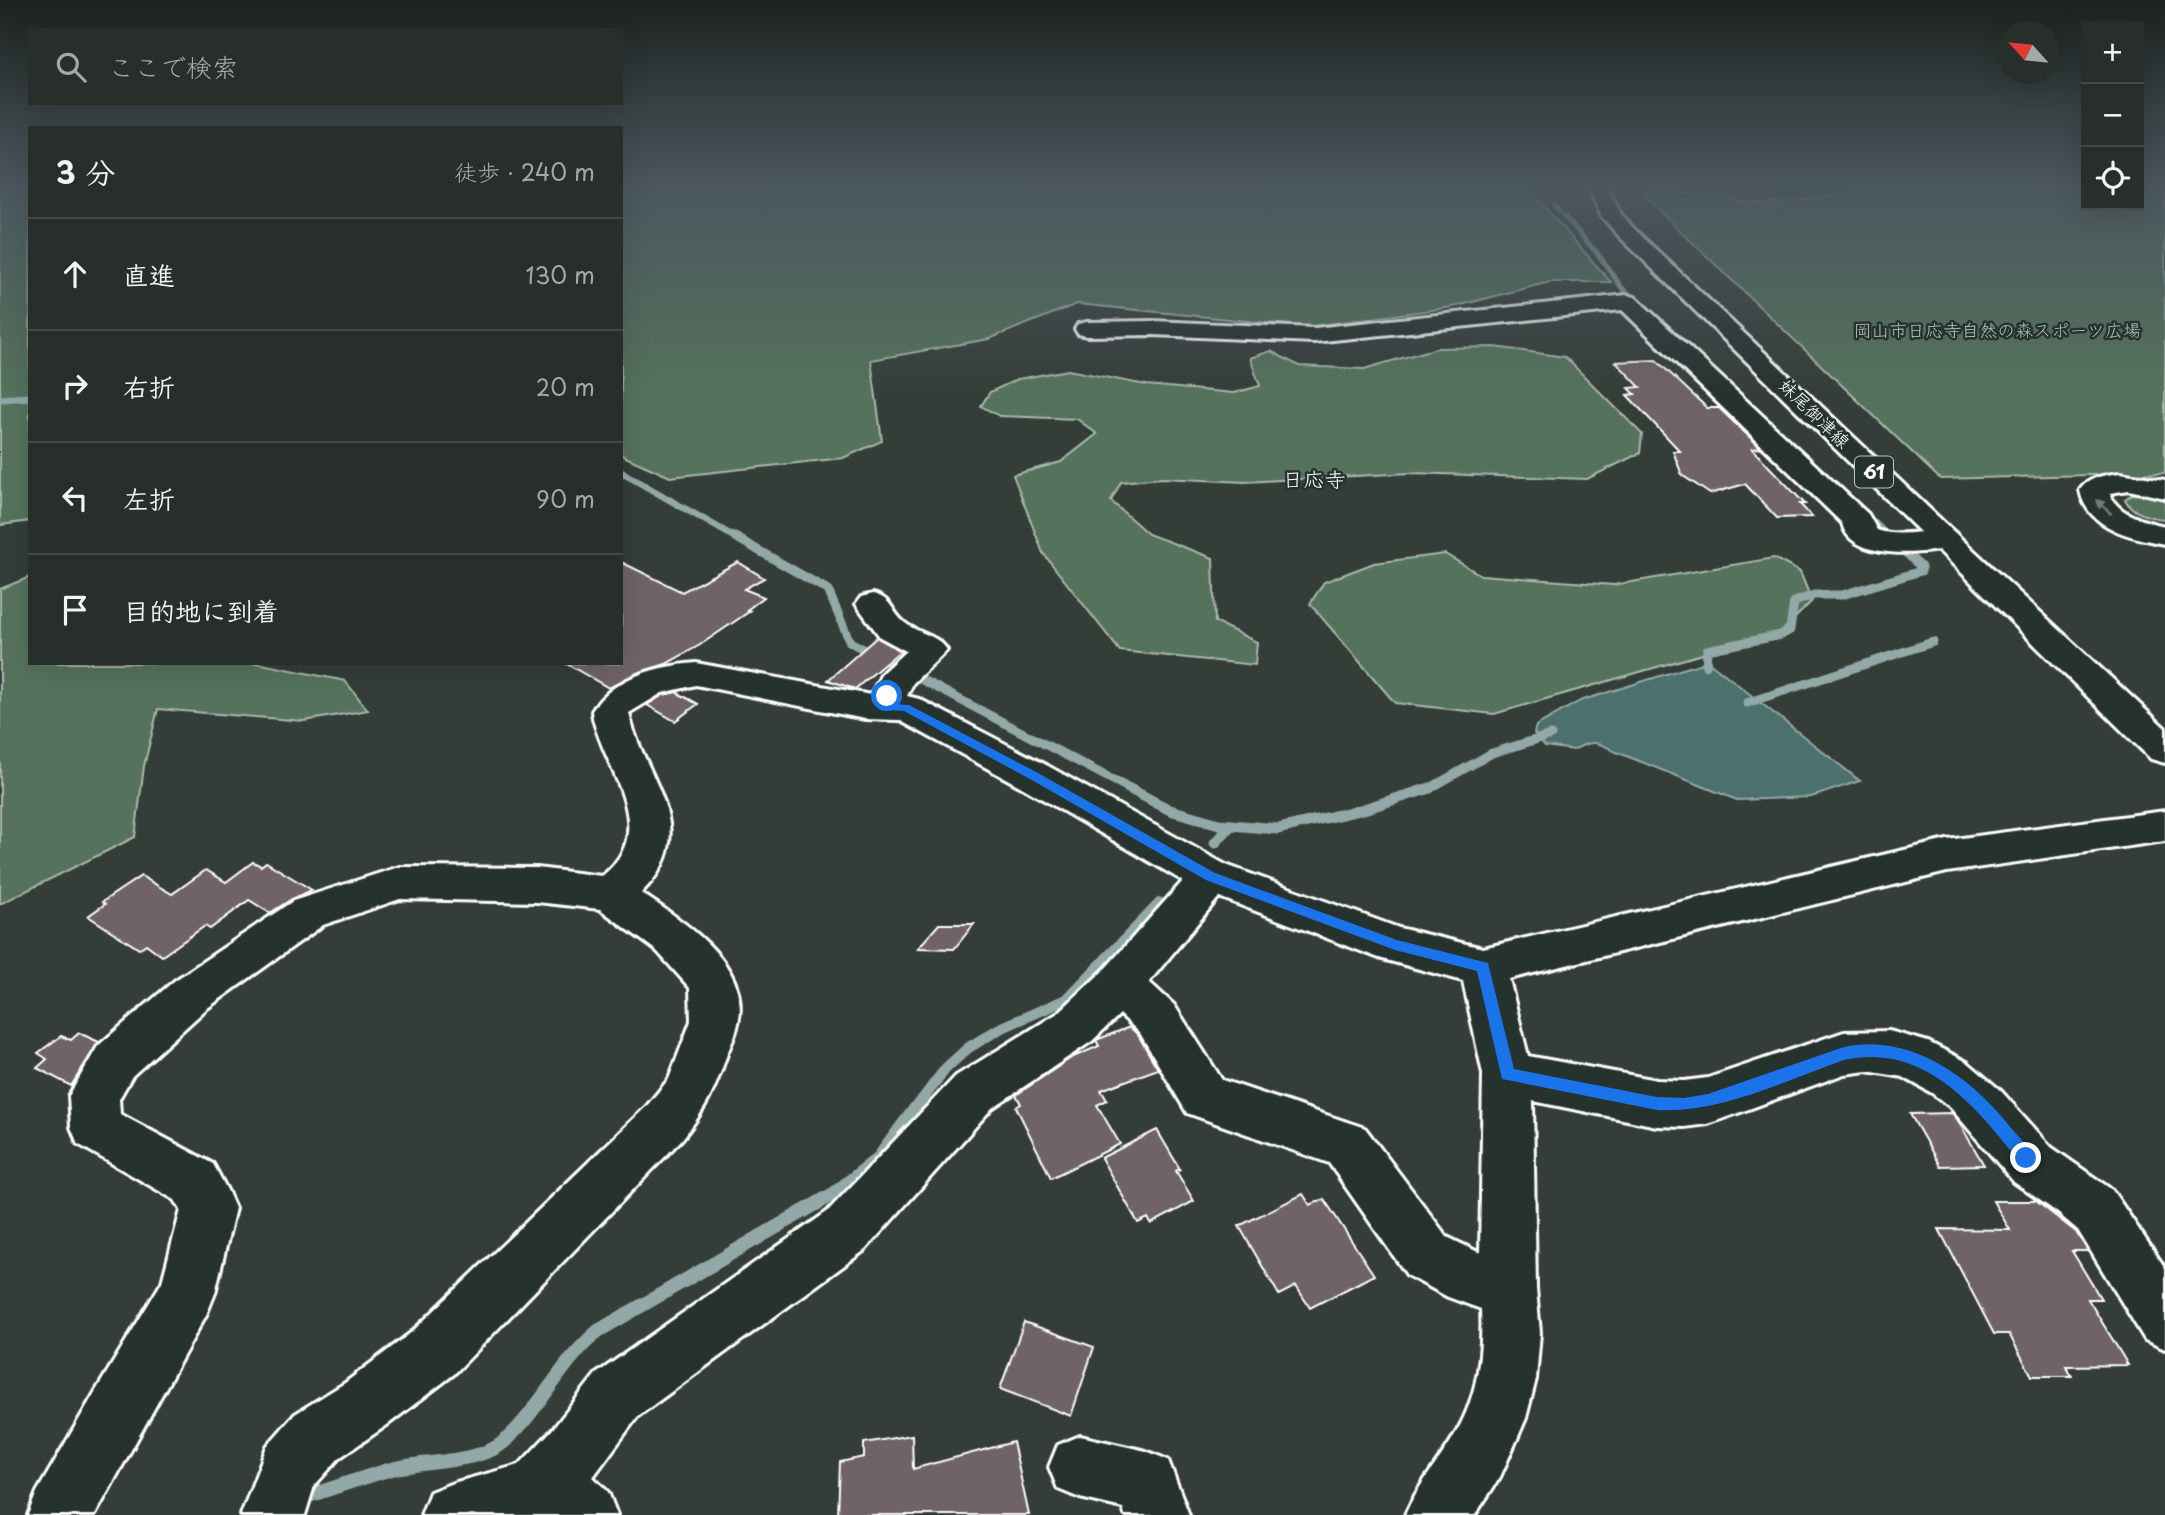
<!DOCTYPE html>
<html lang="ja">
<head>
<meta charset="utf-8">
<style>
  :root { --surface:#282e2a; --page:#303632; --text:#f1f3f6; --muted:#a5a8a8; --line:#444a47 }
  body { margin:0; font-family:"Playpen Sans","Klee One",sans-serif; background:var(--page); color:var(--text) }
  .controls { position:absolute; right:21px; top:21px; display:grid; overflow:hidden; border-radius:0px; box-shadow:0 7px 28px #0002 }
  .controls button { width:63px; height:63px; display:grid; place-items:center; padding:0; border:0; border-bottom:2px solid var(--line); background:var(--surface); color:var(--text); font:35px sans-serif }
  .compass { position:absolute; left:1997px; top:21px; width:63px; height:63px; border-radius:50%; background:var(--surface); box-shadow:0 7px 28px #0002; rotate:297deg }
  .stop { position:absolute; width:21px; height:21px; margin:-16px; border:5px solid #1a73e8; border-radius:50%; background:#fff }
  .stop.end { background:#1a73e8; border-color:#fff; box-shadow:0 2px 7px #0008 }
  .list { margin:0; padding:0; list-style:none }
  h2 { display:flex; justify-content:space-between; align-items:center; height:91px; margin:0; padding:0 28px; font-size:30px }
  h2 small { font-size:23px; font-weight:400; color:var(--muted) }
  .list li { display:grid; grid-template-columns:46px 1fr auto; gap:21px; align-items:center; box-sizing:border-box; height:112px; padding:0 28px; border-top:2px solid var(--line) }
  .list b { display:block; font-size:26px; white-space:nowrap }
  .list em { font-size:23px; font-style:normal; color:var(--muted) }
  .icon { flex:none; width:38px; height:38px; fill:none; stroke:currentColor; stroke-width:2; stroke-linecap:round; stroke-linejoin:round }
  .map { position:relative; flex:none; width:2165px; height:1515px; overflow:hidden }
  .search { position:absolute; background:var(--surface); box-shadow:0 7px 28px #0002; left:28px; top:28px; width:595px; height:77px; display:flex; align-items:center; gap:18px; box-sizing:border-box; padding:0 24px; border-radius:0px; color:var(--muted); font-size:26px }
  .panel { position:absolute; background:var(--surface); box-shadow:0 7px 28px #0002; left:28px; top:126px; width:595px; height:539px; border-radius:0px }
  .map>svg:first-child { display:block }
  .green { fill:#54735b; stroke:#aab9ad; stroke-width:2 }
  .water { fill:#4b706d; stroke:#93a9a7; stroke-width:2 }
  .lines { fill:none; stroke-linecap:round; stroke-linejoin:round }
  .stream-far4 { stroke:#93a9a7; stroke-width:5 }
  .stream-far3 { stroke:#93a9a7; stroke-width:7 }
  .stream-far2 { stroke:#93a9a7; stroke-width:9 }
  .stream-far1 { stroke:#93a9a7; stroke-width:11 }
  .stream { stroke:#93a9a7; stroke-width:14 }
  .building { fill:#6f6365; stroke:#fff; stroke-width:2 }
  .minor-casing { stroke:#fff; stroke-width:6 }
  .major-casing { stroke:#fff; stroke-width:6 }
  .minor { fill:#26332d; fill-rule:evenodd }
  .major { fill:#26332d; fill-rule:evenodd }
  .oneway { fill:#727a76 }
  .route { fill:#1a73e8 }
  .labels { text-anchor:middle; stroke-width:5; stroke-linejoin:round; paint-order:stroke }
  .far-park-label { font-size:18px; fill:#b2c0b5; stroke:#26332d }
  .far-street-label { font-size:18px; fill:#fff; stroke:#26332d }
  .shield { fill:#26332d; stroke:#bec2c0; stroke-width:2 }
  .shield-label { font-size:19px; font-weight:bold; fill:#fff }
  .far-quarter-label { font-size:21px; fill:#fff; stroke:#26332d }
</style>
</head>
<body>
<div class="map">
<svg width="2165" height="1515" viewBox="0 0 2165 1515">
  <rect width="100%" height="100%" fill="#353d38"/>
  <filter id="ink" filterUnits="userSpaceOnUse"><feTurbulence type="fractalNoise" baseFrequency=".0143" numOctaves="2"/><feDisplacementMap in="SourceGraphic" scale="14" xChannelSelector="R" yChannelSelector="G"/><feConvolveMatrix kernelMatrix="1 2 1 2 8 2 1 2 1" color-interpolation-filters="sRGB"/></filter>
  <g filter="url(#ink)">
    <g class="green">
      <polygon points="0,185 30,185 30,521 0,525"/>
      <polygon points="621,185 1525,185 1611,282 1550,282 1453,307 1307,327 1077,304 989,339 871,360 882,441 843,458 670,477 621,455"/>
      <polygon points="1856,185 2086,185 2086,205 2139,205 2139,185 2165,185 2165,473 1940,479 1648,200 1644,192 1651,190 1717,196 1749,203 1784,202 1855,193"/>
      <polygon points="1495,347 1565,357 1642,434 1640,453 1587,479 1411,473 1245,482 1161,478 1121,482 1111,501 1148,534 1213,558 1215,622 1257,642 1255,665 1120,651 1043,553 1013,475 1061,462 1097,434 1077,419 999,416 981,406 990,392 1018,379 1068,370 1146,385 1234,393 1260,386 1250,358 1271,351 1299,366 1364,369 1437,348"/>
      <path d="M2132,494l16,1 17,5v19c-15,-1 -34,-6 -40,-20z"/>
      <polygon points="1445,554 1481,575 1614,585 1774,558 1800,572 1812,601 1782,631 1494,714 1395,703 1310,604 1324,582 1374,563"/>
      <polygon points="30,577 30,663 257,663 345,681 368,710 304,721 158,709 144,766 135,837 0,904 0,589"/>
    </g>
    <path class="water" d="M1708,661l152,120 -49,16 -74,3 -123,-49c-15,-9 -23,-12 -40,-1l-29,-4 -11,-13 2,-7 44,-25z"/>
    <g class="lines">
      <polyline class="stream-far4" points="1554,205 1598,254 1622,288 1643,305"/>
      <g class="stream-far3">
        <polyline points="0,399 30,397"/>
        <polyline points="621,472 738,539"/>
        <polyline points="1863,512 1891,539"/>
      </g>
      <g class="stream-far2">
        <polyline points="735,537 828,590 850,642 1132,790"/>
        <polyline points="1706,666 1707,650 1781,635 1790,630 1794,602 1814,595 1842,595 1921,571 1921,567 1889,537"/>
        <polyline points="1747,703 1933,642"/>
        <polyline points="1427,790 1492,753 1551,735"/>
      </g>
      <g class="stream-far1">
        <polyline points="1128,788 1170,810 1219,824 1278,829 1364,809 1430,788"/>
        <polyline points="1215,843 1231,825"/>
        <polyline points="915,1109 946,1068 968,1048 999,1029 1067,999 1160,903"/>
      </g>
      <path class="stream" d="M300,1499c30,-10 61,-21 92,-30 32,-8 89,-6 113,-28 36,-33 56,-79 93,-110l237,-138 44,-35 37,-50"/>
    </g>
    <g class="building">
      <polygon points="1656,360 1707,408 1719,408 1761,448 1752,449 1805,504 1800,504 1812,517 1777,518 1745,484 1710,494 1682,475 1673,451 1680,451 1627,395 1635,394 1629,388 1640,387 1616,362"/>
      <polygon points="621,562 682,592 738,562 764,578 744,589 764,597 747,610 750,611 700,645 666,664 637,673 609,688 565,663 621,663"/>
      <polygon points="877,637 900,651 855,689 828,680"/>
      <polygon points="676,692 698,704 675,721 647,705 663,695"/>
      <polygon points="253,862 261,866 266,862 312,890 292,899 270,913 249,900 210,929 205,926 162,956 146,944 139,949 88,916 105,904 102,902 141,876 172,894 206,870 226,882"/>
      <polygon points="939,924 974,924 954,949 918,948"/>
      <polygon points="1130,1027 1138,1035 1158,1069 1101,1090 1107,1100 1097,1105 1120,1144 1051,1178 1016,1107 1021,1104 1016,1095 1071,1058 1099,1046 1096,1040"/>
      <polygon points="79,1033 99,1042 71,1086 37,1068 47,1059 38,1053 61,1036 71,1040"/>
      <polygon points="1952,1113 1957,1119 1984,1165 1940,1166 1910,1114"/>
      <polygon points="1157,1130 1180,1169 1176,1171 1194,1201 1151,1224 1148,1218 1138,1223 1101,1158"/>
      <polygon points="1303,1194 1310,1205 1324,1199 1374,1275 1310,1308 1296,1286 1279,1295 1239,1226"/>
      <polygon points="1993,1201 2036,1201 2076,1232 2088,1251 2072,1251 2101,1299 2088,1299 2128,1365 2066,1366 2072,1376 2032,1376 2009,1334 1994,1334 1939,1229 2010,1230"/>
      <polygon points="1024,1322 1094,1347 1071,1416 1000,1389"/>
      <polygon points="912,1435 913,1469 1013,1442 1029,1515 838,1515 840,1462 864,1457 864,1443"/>
    </g>
    <g class="lines">
      <g class="minor-casing">
        <g id="minor">
          <path d="M1627,295l8,2 233,217 9,16c25,9 53,-3 78,3l5,7 -5,7c-29,7 -105,15 -113,-24l-220,-213 -308,32 -161,-7 -66,1 -9,-2 -3,-5 3,-5 9,-2 66,-1 161,7z"/>
          <path d="M2120,473l45,7v18l-36,-8 -19,3c5,21 37,29 55,33v18c-32,-6 -78,-15 -85,-54 9,-13 25,-15 40,-17z"/>
          <path d="M873,594c20,5 18,18 32,29 14,11 33,12 42,27l-34,33 -6,13 12,3 129,67 178,99 173,63 84,20 464,-108 218,-29v30l-218,31 -438,107 19,77 129,24 27,1 24,-3 136,-46 45,-1 39,11 39,20 34,29 50,56 61,43 53,78v81l-20,-9 -67,-110 -20,-17 -44,-31 -64,-75 -18,-14 -29,-16 -36,-6 -23,3 -136,50 -24,3 -27,-1 -124,-25 3,188 4,44 -4,46 -10,39 -9,21 -17,38 -25,38h-70c13,-31 36,-55 52,-84 21,-36 26,-81 24,-122l-33,-12 -41,-22 -78,-112 -142,-50 -47,-80 -20,-19 -28,27 -100,67 -127,142 -227,166 -45,61 15,15 9,23h-196l9,-23 23,-9 66,-18 33,-35 44,-56 231,-162 129,-136 102,-63 46,-43 79,-89 -163,-95 -121,-66 -34,-1 -169,-34 -34,8 -33,20c13,64 77,117 12,180 41,28 111,70 97,130 -2,11 -7,21 -11,31 -13,38 -20,53 -45,85l-228,235 -67,51 -48,33 -25,28 -9,29h-64l26,-69 28,-32 50,-31 67,-51 234,-225 23,-28 22,-58 -1,-33 -33,-37 -57,-42 -63,-7 -137,-3 -77,26 -117,84 -74,67 -13,23 1,15 93,50 14,26 8,18 -20,85 -8,20 -112,202h-67l9,-23 57,-98 68,-112 19,-72 -6,-10 -97,-56 -7,-17 -2,-31 29,-50 76,-65 119,-80 106,-34 138,1 65,8c58,-46 4,-104 -9,-158l-1,-7c21,-34 66,-45 104,-48l175,32 11,-22 24,-22 -26,-14 -24,-33 5,-7zM1219,897l160,61 84,23 20,93 -3,179 -33,-16 -82,-109 -143,-48 -48,-75 -25,-23z"/>
          <polygon points="1080,1436 1146,1451 1168,1460 1189,1515 1125,1515 1123,1508 1080,1498 1058,1489 1049,1467 1058,1445"/>
        </g>
      </g>
      <g class="major-casing">
        <polygon id="major" points="1587,185 1605,185 1621,214 1633,228 1955,533 2165,728 2165,763 2151,759 1619,236 1602,217"/>
      </g>
      <use href="#minor" class="minor"/>
      <use href="#major" class="major"/>
    </g>
    <defs><path id="oneway-solid" d="M-6-.8H1V-3.2L6.5 0L1 3.2V.8H-6Z" transform="scale(1.75)"/></defs>
    <use class="oneway" href="#oneway-solid" transform="translate(2104 507) rotate(-136)"/>
  </g>
  <linearGradient id="sky" x2="0" y2="1"><stop stop-color="#1d221f"/><stop offset="0.47" stop-color="#4b575e"/><stop offset="1" stop-color="#4b575e" stop-opacity="0"/></linearGradient>
  <rect width="2165" height="397" fill="url(#sky)"/>
  <path class="route" d="M887,693l6,3 1,8 15,1 129,68 177,100 182,67 91,23 26,106 143,28 27,1 24,-4 136,-47c67,-14 127,30 167,81 8,9 18,19 23,30l-3,6 -5,2 -5,-2c-45,-58 -97,-122 -177,-104 -60,21 -122,53 -187,50l-155,-31 -25,-108 -82,-21 -189,-70 -176,-101 -126,-68 -18,-1 -4,-14z"/>
  <g class="labels">
    <g class="far-park-label">
      <text x="1997" y="337">岡山市日応寺自然の森スポーツ広場</text>
    </g>
    <g class="far-street-label">
      <text transform="translate(1814 414) rotate(44)" y="6">妹尾御津線</text>
    </g>
    <rect class="shield" x="1855" y="456.5" width="38" height="31" rx="5"/>
    <g class="shield-label">
      <text x="1874" y="479">61</text>
    </g>
    <g class="far-quarter-label">
      <text x="1314" y="487">日応寺</text>
    </g>
  </g>
</svg>
<div class="controls">
<button>+</button>
<button>−</button>
<button><svg class="icon" aria-label="locate" viewBox="0 0 24 24"><circle cx="12" cy="12" r="6"/><path d="M12 2v4M12 18v4M2 12h4M18 12h4"/></svg></button>
</div>
<svg class="compass" viewBox="-18 -18 36 36"><path d="M0-13l5 13h-10z" fill="#e53935"/><path d="M0 13l5-13h-10z" fill="#a5a8a8"/></svg>
<div class="stop" style="left:887px;top:696px"></div>
<div class="stop end" style="left:2026px;top:1158px"></div>
<div class="search"><svg class="icon" aria-label="search" viewBox="0 0 24 24"><circle cx="10" cy="10" r="6"/><path d="M15 15l6 6"/></svg>ここで検索</div>
<section class="panel">
<h2>3 分<small>徒歩 · 240 m</small></h2>
<ul class="list">
<li><svg class="icon" aria-label="ahead" viewBox="0 0 24 24"><path d="M12 20V5M6 11l6-6 6 6"/></svg><div><b>直進</b></div><em>130 m</em></li>
<li><svg class="icon" aria-label="right" viewBox="0 0 24 24"><path d="M7 20v-9h11M14 6l5 5-5 5"/></svg><div><b>右折</b></div><em>20 m</em></li>
<li><svg class="icon" aria-label="left" viewBox="0 0 24 24"><path d="M17 20v-9H6M10 6l-5 5 5 5"/></svg><div><b>左折</b></div><em>90 m</em></li>
<li><svg class="icon" aria-label="arrive" viewBox="0 0 24 24"><path d="M6 21V4h12l-3 4 3 4H6"/></svg><div><b>目的地に到着</b></div></li>
</ul>
</section>
</div>
</body>
</html>
